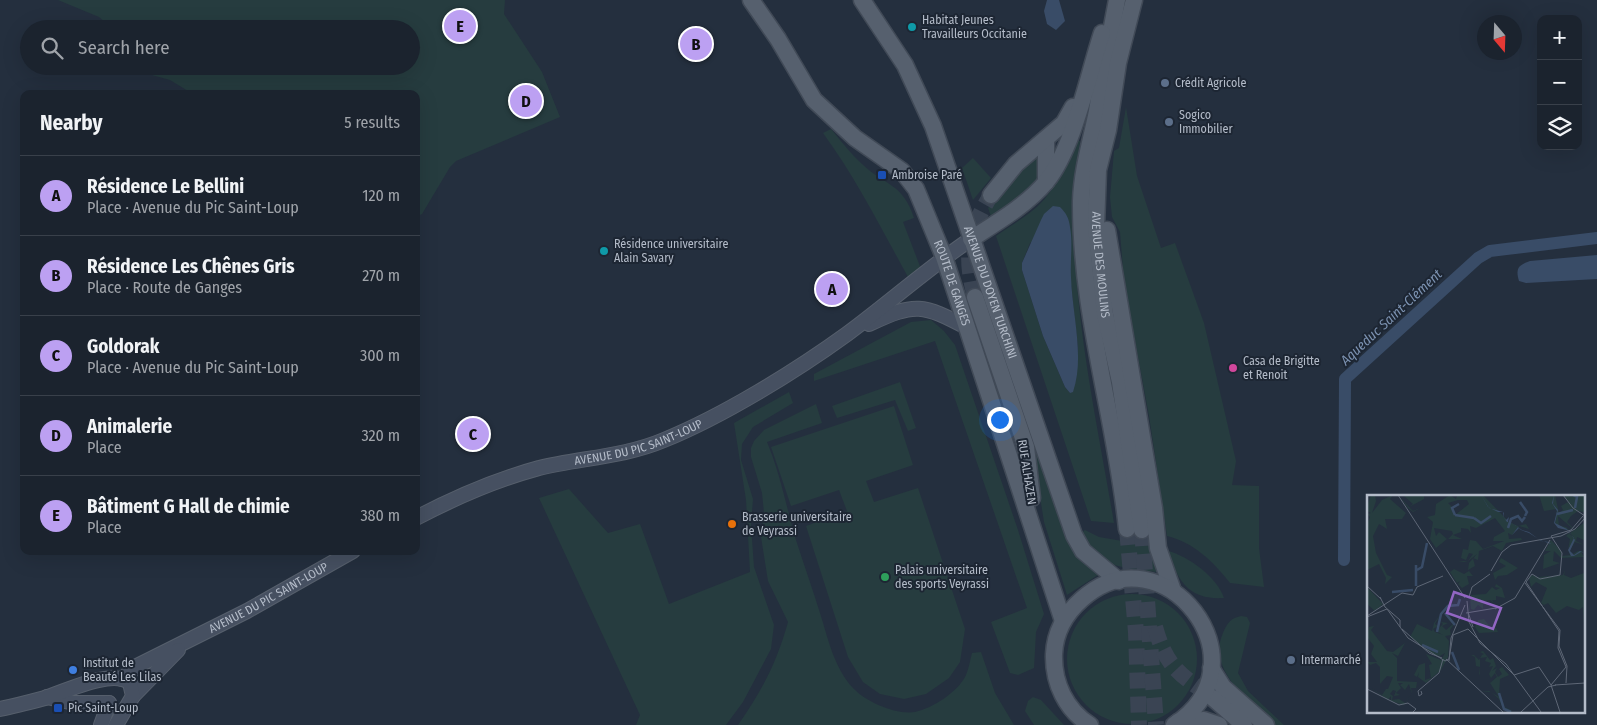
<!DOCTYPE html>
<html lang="en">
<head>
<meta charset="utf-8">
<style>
  :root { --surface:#1b232e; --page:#242b36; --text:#f1f3f6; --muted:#a0a4aa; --line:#39404a; --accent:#bca0f2 }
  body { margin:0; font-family:"Fira Sans Condensed",sans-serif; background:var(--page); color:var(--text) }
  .controls { position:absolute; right:15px; top:15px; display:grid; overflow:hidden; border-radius:10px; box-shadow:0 5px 20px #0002 }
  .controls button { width:45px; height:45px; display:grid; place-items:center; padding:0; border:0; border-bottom:1px solid var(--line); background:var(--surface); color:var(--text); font:25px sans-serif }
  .compass { position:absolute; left:1477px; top:15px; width:45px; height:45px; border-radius:50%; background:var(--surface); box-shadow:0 5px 20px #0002; rotate:161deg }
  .you { position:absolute; left:999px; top:419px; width:18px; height:18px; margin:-12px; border:4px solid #fff; border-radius:50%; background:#1a73e8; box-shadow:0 0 0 8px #1a73e833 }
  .badge { display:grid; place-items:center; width:32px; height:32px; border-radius:50%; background:var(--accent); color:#111; font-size:16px; font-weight:700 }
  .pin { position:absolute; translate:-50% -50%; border:2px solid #fff; box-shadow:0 1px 5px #0006 }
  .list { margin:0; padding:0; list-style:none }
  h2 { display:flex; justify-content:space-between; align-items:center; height:65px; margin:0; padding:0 20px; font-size:21px }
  h2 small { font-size:16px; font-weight:400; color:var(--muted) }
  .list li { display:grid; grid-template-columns:32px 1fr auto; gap:15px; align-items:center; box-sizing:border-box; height:80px; padding:0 20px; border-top:1px solid var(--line) }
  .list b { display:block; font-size:19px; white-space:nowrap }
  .list p { margin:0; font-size:16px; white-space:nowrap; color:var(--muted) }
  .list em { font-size:16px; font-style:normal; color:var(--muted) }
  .icon { flex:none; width:28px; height:28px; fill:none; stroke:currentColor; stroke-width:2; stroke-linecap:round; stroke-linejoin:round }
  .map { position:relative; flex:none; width:1597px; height:725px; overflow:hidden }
  .search { position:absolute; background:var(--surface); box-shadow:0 5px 20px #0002; left:20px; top:20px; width:400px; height:55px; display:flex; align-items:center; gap:12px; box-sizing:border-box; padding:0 18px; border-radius:28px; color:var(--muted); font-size:19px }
  .panel { position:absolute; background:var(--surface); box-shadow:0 5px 20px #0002; left:20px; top:90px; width:400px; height:465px; border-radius:10px }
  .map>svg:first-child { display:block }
  .green { fill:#263c3f; fill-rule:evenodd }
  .water { fill:#394c67 }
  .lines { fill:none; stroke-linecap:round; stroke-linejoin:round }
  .canal { stroke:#394c67; stroke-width:12 }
  .primary-tunnel { stroke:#3a4453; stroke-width:16; stroke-dasharray:16 8; stroke-linecap:butt }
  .secondary-casing { stroke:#565f6c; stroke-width:16 }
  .primary-casing { stroke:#414a57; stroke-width:19 }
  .secondary { stroke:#465061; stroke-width:14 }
  .primary { stroke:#56606e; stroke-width:16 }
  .culture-dot { fill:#0f9aa8; stroke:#1d2633; stroke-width:2 }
  .service-dot { fill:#5c6f8a; stroke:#1d2633; stroke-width:2 }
  .transit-dot { fill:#1a4fb4; stroke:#1d2633; stroke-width:2 }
  .hotel-dot { fill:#d1479c; stroke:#1d2633; stroke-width:2 }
  .food-dot { fill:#e8710a; stroke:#1d2633; stroke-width:2 }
  .leisure-dot { fill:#2e9e5b; stroke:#1d2633; stroke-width:2 }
  .shop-dot { fill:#3f7fe0; stroke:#1d2633; stroke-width:2 }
  .labels { text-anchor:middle; stroke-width:4; stroke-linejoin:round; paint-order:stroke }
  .poi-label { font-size:12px; fill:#b4bcc9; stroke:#1d2633; text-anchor:start }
  .street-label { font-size:12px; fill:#b4bcc9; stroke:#1d2633 }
  .water-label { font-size:14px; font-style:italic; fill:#7c92b1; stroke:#1d2633 }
  .inset-river { fill:none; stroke:#394c67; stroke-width:2.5 }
  .inset-road { fill:none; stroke:#5e6776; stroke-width:1 }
  .view { fill:#9266c3; fill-opacity:0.15; stroke:#9266c3; stroke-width:2.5 }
  .inset-edge { fill:none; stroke:#b4bcc9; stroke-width:2.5 }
</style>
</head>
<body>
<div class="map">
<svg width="1597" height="725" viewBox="0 0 1597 725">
  <rect width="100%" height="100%" fill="#242f3e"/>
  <g class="green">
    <polygon points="58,0 505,0 504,14 542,72 560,117 456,161 450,167 422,214 416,217 416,94 193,94 170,80 141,72 138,66 411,66 411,29 113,29 99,17"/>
    <path d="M1126,107l11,69 24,72 14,-5 29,80 32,138 -4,24 27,1v62l5,39 -34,-4c-16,-21 -37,-41 -63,-47l-18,-120 -25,-134 -4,-50 -8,-15 -2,-20 4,-46 5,-3z"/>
    <path d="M831,129c10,12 20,25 31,35 23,22 41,19 52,54l-11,4 18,47 -13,8c-27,-49 -52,-99 -85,-144z"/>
    <path d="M1075,140l5,1c-3,37 -7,74 -5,111 4,91 24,181 39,271l-23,-2 -95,-285c14,-10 30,-19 42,-30 18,-17 28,-43 37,-66zM1070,227v49l8,72 -8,45 -5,-6 -22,-51 -21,-66v-7l8,-20z"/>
    <polygon points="1035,156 1041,156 1039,183 992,219 988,208"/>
    <polygon points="973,158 991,178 973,200 962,168"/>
    <polygon points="931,320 944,331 955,345 1018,530 1044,614 1036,632 1034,668 1018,675 1010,673 991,622 1027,608 935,341 814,381 814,374 911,322"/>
    <polygon points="999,347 1079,558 1098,575 1067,595 1044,522 1031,439"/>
    <polygon points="900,382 916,428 908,431 895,400 837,418 832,406"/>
    <polygon points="789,392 793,403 753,427 742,444 741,460 753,499 751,525 754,567 774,625 771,649 743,702 726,725 636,725 640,715 539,498 569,489 608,533 640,524 669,604 750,572 746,500 734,423"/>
    <path d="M816,404l6,19 -55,19c13,31 19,63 28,95 8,25 17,50 25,76 8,25 14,55 33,75 13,14 43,27 62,24 18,-4 43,-20 51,-37 3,-7 4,-15 6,-22l9,-1 14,41 19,32h-276c24,-34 39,-63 50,-103l-20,-41 -7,-44 3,-24 -2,-20 -11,-36v-9l3,-7 10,-11z"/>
    <polygon points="894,406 913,465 866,481 874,502 918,488 965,629 960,662 949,678 926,694 904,699 880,694 863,682 848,657 806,526 847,511 839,490 791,506 771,447"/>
    <path d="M1085,530l14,7 53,9 4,26c-35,-4 -58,-5 -75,-39z"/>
    <path d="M1168,551c20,5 49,26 56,47 -36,2 -46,-17 -56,-47z"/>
    <circle cx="1132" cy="659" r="65"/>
    <path d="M1241,616l6,1 3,6 -12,50 10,18 36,34h-9c-23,-22 -69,-54 -52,-92 4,-10 8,-15 18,-17z"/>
    <polygon points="1033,697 1041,700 1064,725 1034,725 1025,711 1028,701"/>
  </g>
  <g class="water">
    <polygon points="1047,0 1059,0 1065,21 1056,30 1047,24 1044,11"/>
    <path d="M1053,206l7,1c6,6 9,11 10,20 3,16 0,34 1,50 1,37 14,80 2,115l-3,1 -5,-6 -22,-51 -21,-66v-7l19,-43 3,-6z"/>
    <path d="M1597,255v24l-71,4 -7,-2c-4,-13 0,-16 11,-20z"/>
  </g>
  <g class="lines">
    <polyline class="canal" points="1344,560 1345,379 1478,258 1490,251 1597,238"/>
    <g class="primary-tunnel">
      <path d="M975,297c-11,-42 -7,-65 16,-102"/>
      <polyline points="1127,529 1136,632 1139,725"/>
      <polyline points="1142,530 1156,725"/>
      <path d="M1155,627c12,42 25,47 58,71"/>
    </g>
    <g class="secondary-casing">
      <g id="secondary">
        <path d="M869,324c47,-22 53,-20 99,4"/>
        <path id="s1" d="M416,518c40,-21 79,-38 123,-50 41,-10 85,-11 125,-28 59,-24 132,-69 183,-106 42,-31 81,-66 124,-95"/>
        <path id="s2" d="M122,679l15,-13 110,-55 106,-60"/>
        <polyline points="133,696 178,650"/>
        <polyline points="47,697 74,703 109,703"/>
        <path d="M0,709c15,-3 30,-7 45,-11 19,-6 68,-30 85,-15l3,13 -17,29"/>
        <polyline points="101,725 109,703"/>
      </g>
    </g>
    <g class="primary-casing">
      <g id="primary">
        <path id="s3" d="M751,0l27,39 36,61 41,38 47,33 14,18 28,68 119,364"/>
        <path id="s4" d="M862,0l43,65 28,61 141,409 9,16 36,30"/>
        <path d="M1117,0c-7,37 -14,74 -20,111 -6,30 -15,59 -16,90 -1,111 35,218 46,328"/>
        <path id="s5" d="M1134,0l-16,63 -10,67 -10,40 -2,57 9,87 15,68 22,148"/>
        <polyline points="1046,182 1046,139"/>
        <polyline points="991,195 1016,164 1064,123 1073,107"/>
        <polyline points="1107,230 1154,508 1158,548 1173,591"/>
        <path d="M971,239c25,-16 56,-34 75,-57 28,-34 42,-107 56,-149"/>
        <polyline points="975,297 1026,447 1032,498"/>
        <polyline points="1211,668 1223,687 1266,725"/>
        <polyline points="1213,698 1244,725"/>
        <polyline points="1178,722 1204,720 1219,725"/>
        <path d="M1090,725c-24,-15 -37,-42 -36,-71 1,-22 12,-41 28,-55 81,-72 188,64 92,126"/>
      </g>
    </g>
    <use href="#secondary" class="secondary"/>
    <use href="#primary" class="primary"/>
  </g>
  <g class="culture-dot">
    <circle cx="912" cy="27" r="5"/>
    <circle cx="604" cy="251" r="5"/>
  </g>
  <g class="service-dot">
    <circle cx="1165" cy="83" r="5"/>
    <circle cx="1169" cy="122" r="5"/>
    <circle cx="1291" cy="660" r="5"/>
  </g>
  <g class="transit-dot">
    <rect x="877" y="170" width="10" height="10" rx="2.5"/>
    <rect x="53" y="703" width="10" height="10" rx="2.5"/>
  </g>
  <circle class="hotel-dot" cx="1233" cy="368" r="5"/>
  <circle class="food-dot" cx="732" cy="524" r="5"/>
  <circle class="leisure-dot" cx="885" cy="577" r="5"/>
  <circle class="shop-dot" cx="73" cy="670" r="5"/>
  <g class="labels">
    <g class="poi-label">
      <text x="922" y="24">Habitat Jeunes<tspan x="922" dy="14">Travailleurs Occitanie</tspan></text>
      <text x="1175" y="87">Crédit Agricole</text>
      <text x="1179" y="119">Sogico<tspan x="1179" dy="14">Immobilier</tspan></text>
      <text x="892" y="179">Ambroise Paré</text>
      <text x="614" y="248">Résidence universitaire<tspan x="614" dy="14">Alain Savary</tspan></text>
      <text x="1243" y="365">Casa de Brigitte<tspan x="1243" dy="14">et Renoit</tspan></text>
      <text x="742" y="521">Brasserie universitaire<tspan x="742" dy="14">de Veyrassi</tspan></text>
      <text x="895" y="574">Palais universitaire<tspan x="895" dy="14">des sports Veyrassi</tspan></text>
      <text x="1301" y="664">Intermarché</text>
      <text x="83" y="667">Institut de<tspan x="83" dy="14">Beauté Les Lilas</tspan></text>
      <text x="68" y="712">Pic Saint-Loup</text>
    </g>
    <g class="street-label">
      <text dy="4" stroke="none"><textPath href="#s5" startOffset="269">AVENUE DES MOULINS</textPath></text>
      <text dy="4" stroke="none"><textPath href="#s3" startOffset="355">ROUTE DE GANGES</textPath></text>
      <text dy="4" stroke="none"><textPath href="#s4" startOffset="321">AVENUE DU DOYEN TURCHINI</textPath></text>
      <text dy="4" stroke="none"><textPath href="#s1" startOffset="236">AVENUE DU PIC SAINT-LOUP</textPath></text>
      <text transform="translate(1027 472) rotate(81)" y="4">RUE ALHAZEN</text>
      <text dy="4" stroke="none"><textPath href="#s2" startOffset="168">AVENUE DU PIC SAINT-LOUP</textPath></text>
    </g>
    <g class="water-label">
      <text transform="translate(1391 317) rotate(-43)" y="5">Aqueduc Saint-Clément</text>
    </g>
  </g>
  <g transform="translate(1367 495)">
    <rect width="218" height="218" fill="#242f3e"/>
    <path d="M4,0h4l1,6 -4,12 10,-13 11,-5 -3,4 16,14 -4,6h-17l2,10 -8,-5 -6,12 3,17 11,22 5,2 -7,7 1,-6 -7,-14 -12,6v-46l3,-7 -3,-3 4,-1 -4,-2v-5zM36,0h21v4l-15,8 4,4 7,-3 -7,4 -5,-4 -8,-11 9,10 4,-3zM83,0l6,4 1,-3 26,-1 26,27 9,4 8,-2 3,5 -10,-3 -7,9 -4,-2 1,6 12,-1 1,2 -16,3 -4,8 -9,-5 -14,5 -1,9 -5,-2 2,8 -7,4 1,-7 8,-9 -9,7 -4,1 -6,-1h10l5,-7 -4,-1 -3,7 -5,-2 2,-9 5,1 2,-10 6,1 7,8 21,-8h-11l1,-4 11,-6 -10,-13 -19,10 -6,-2 1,7 -3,-4 -7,-1v4l-8,3 9,4h-14l5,-5 -1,-3 -18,-3 2,8 3,-4 8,7 -11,9 -6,-9 3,-17 -6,-5 8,-2 1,-11zM91,5h9l2,4 -14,11 -2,-7 6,-3 -7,2 -4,-4zM172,0h16l4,18 4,-3 -2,-4 7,-4 -4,-7h20v17l-6,-1 -7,5 -4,6 6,6 2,-3 -2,3 -3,2 2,-2 -14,-12 1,10 7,1 3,3 -9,-2 -5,-5 2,-14 -13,2zM217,28v17l-7,-3 -1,4 8,4 -9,-3 -5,8 3,4 5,-3h6l-10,4 -4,-5 1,-5 -3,4 4,7 9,-4 3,5 -23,1 -7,-7 -1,10 7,2 -17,6 1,-14 7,-4h-6l6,-11 11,12 -1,4 9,-1 -2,-5 2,-11 -4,-3 3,-3 4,4 -3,-4zM134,63l17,10 -11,7 -9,1 -3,4 -2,-7 13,-7 -7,-4zM87,74l10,5 5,-3 4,5h-6l2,8 -7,4 -4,-4 2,-3 -3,2 -7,-11zM198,75l-1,5 7,3 13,-5v51l-1,-17 -4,3 -12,-4 -11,7 -8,-10 -4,2 -3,-2 6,-15 -11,-6 -5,5 -2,-9 3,-3 6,2 25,-2zM129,89l6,4 3,10 -9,-2v4h-4l2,3 -4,-3 -7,1v8l-5,-4 -4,5 -3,-1v-9l-1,10h3l-4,1 2,-16 15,-1 6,-7 4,3 4,-2 -5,-1zM0,92l16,17 -8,7 -8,-7zM73,120l-5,9 3,2 -5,3 2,3 8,3 -7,-4 7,-7 -2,-2 7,1 -6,3 4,4 7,-6 -7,-7 8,7 -4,6 1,5 -6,1 4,5 -1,16 -7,13 -15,13 -8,-6 1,-5 -2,5 -3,-2 5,-10 6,-2v17l6,-2 -2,-13 3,-1 -6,-10 15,6 4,-7 -5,3 -8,-2 -22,-17 7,-13 15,7 2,-8zM117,124l8,10 4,-1 2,4 -19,1 -4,-6 3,-7zM7,131l-3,4 16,21 6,1 12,-9 -7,13 -6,-3 5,5v23l20,1 -1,6h-5l1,6 -3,-10 -4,6 -5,-5 3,-2h-5l3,5 -5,5 4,2 -6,1 2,-5 -3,-1 -3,4 3,2 -1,4 7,-1 6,4 6,-8 -7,10 -13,-4v-5l-3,4 -17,-12 11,7 4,-6h5h-3l5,-12 -6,-1 -7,8v-17l-4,-4 -6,2 -3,-3h10l-6,-8 3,-8 -7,-9 2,-10zM116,156l7,9 3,-2 3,8 -4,5 5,-3 -2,4 3,5 4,-3 -3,-5 3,-2 7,8 -9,4 -1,15 5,13 7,3 1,2 -9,-3 -4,-10 -8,-7h-10l8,-1 10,6 -9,-14 7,-6 -2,-4 -4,5 -2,-4 4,-8 -4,1 2,-4 -6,-2 2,-4 -7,1v16l-1,1 1,-8 -4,-1 -1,-9 -4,-2h3l5,5 3,-5 2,-1 -4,-2z" fill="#263c3f" fill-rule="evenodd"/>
    <path d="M114,0l8,13 14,4 1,1v5l2,2 3,-3 -1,5 7,3 7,5 7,2 12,9 8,1 2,2 10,13 10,-1 -3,-6 6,-12 -7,-8 -9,-2 -4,-5 3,-12 -5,-8 2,-8 -1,9 5,6 -3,13 12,6 8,11 -5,11 4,4 6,-4 4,2 -3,-1 -7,4 -13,1 -10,-13 -11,-4 -11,-7 -8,-3 -2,-2 -7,7 6,-8 -5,-3 -5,-2h-1l-3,-4 -1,-6h-5l-10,-5z" fill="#394c67"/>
    <path class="inset-river" d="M206,0l4,2 -2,11M153,7l7,10 -2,4M190,19l16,-4M88,20l19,3M88,20l-3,-7 7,-4M107,23l7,5 10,-7M141,33l3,-9 7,-3 4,5 3,-4M49,70v21M50,75l5,-3 5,-24M25,97l21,-2M78,118l10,12M70,137l4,-18 7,-8 10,-1 2,-6M55,150l16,7M85,157l7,18M132,198l5,16 7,3"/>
    <path class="inset-road" d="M31,0l67,103M196,0l10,13 12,8M124,76l11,-19 9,-7 50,-9 14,-7 10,-11M158,88l35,47 -1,16 8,20 -1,17M0,91l14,13M13,102l5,10 15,13v7M102,102l3,-10 18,-13M100,106l2,21 11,21 26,21 35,48M128,114l20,-11 35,-58M101,117l5,15M99,118l30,-5M0,121l35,-23 11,2 4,-8 26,-11M0,122l20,-8 21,29 37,23 4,-2 4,-24 15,-6 46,46 25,-8 12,18 9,27M35,134l27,24 13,5M79,164l57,53M82,166l2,-23 14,-33M184,190l15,-18 -8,-19 1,-17 -33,-49 6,-8 8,5 20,-4 2,-22 -11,-17 20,-6 12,-14M188,190l30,-2M0,194l32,16 9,-2 8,6 -3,3M54,196l1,3 -3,2 -1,-5 21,-18 4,-14M154,217l27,-25 8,-2"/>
    <path class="view" d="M87,97l47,16 -8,21 -46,-16z"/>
    <rect width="218" height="218" class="inset-edge"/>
  </g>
</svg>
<div class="controls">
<button>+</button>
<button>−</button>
<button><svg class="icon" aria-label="layers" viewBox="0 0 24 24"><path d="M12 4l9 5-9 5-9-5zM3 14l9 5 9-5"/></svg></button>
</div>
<svg class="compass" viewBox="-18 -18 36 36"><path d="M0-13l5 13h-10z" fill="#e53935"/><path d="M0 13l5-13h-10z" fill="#a0a4aa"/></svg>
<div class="you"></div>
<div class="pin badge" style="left:832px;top:289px">A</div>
<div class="pin badge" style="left:696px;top:44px">B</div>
<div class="pin badge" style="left:473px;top:434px">C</div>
<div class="pin badge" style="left:526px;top:101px">D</div>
<div class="pin badge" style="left:460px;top:26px">E</div>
<div class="search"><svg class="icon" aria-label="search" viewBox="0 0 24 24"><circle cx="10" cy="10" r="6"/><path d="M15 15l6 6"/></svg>Search here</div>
<section class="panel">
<h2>Nearby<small>5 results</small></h2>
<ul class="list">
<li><span class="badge">A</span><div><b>Résidence Le Bellini</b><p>Place · Avenue du Pic Saint-Loup</p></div><em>120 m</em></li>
<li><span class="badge">B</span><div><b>Résidence Les Chênes Gris</b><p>Place · Route de Ganges</p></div><em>270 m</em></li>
<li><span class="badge">C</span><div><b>Goldorak</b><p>Place · Avenue du Pic Saint-Loup</p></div><em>300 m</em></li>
<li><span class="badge">D</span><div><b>Animalerie</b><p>Place</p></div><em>320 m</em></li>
<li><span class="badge">E</span><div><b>Bâtiment G Hall de chimie</b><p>Place</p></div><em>380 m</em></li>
</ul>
</section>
</div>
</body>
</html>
